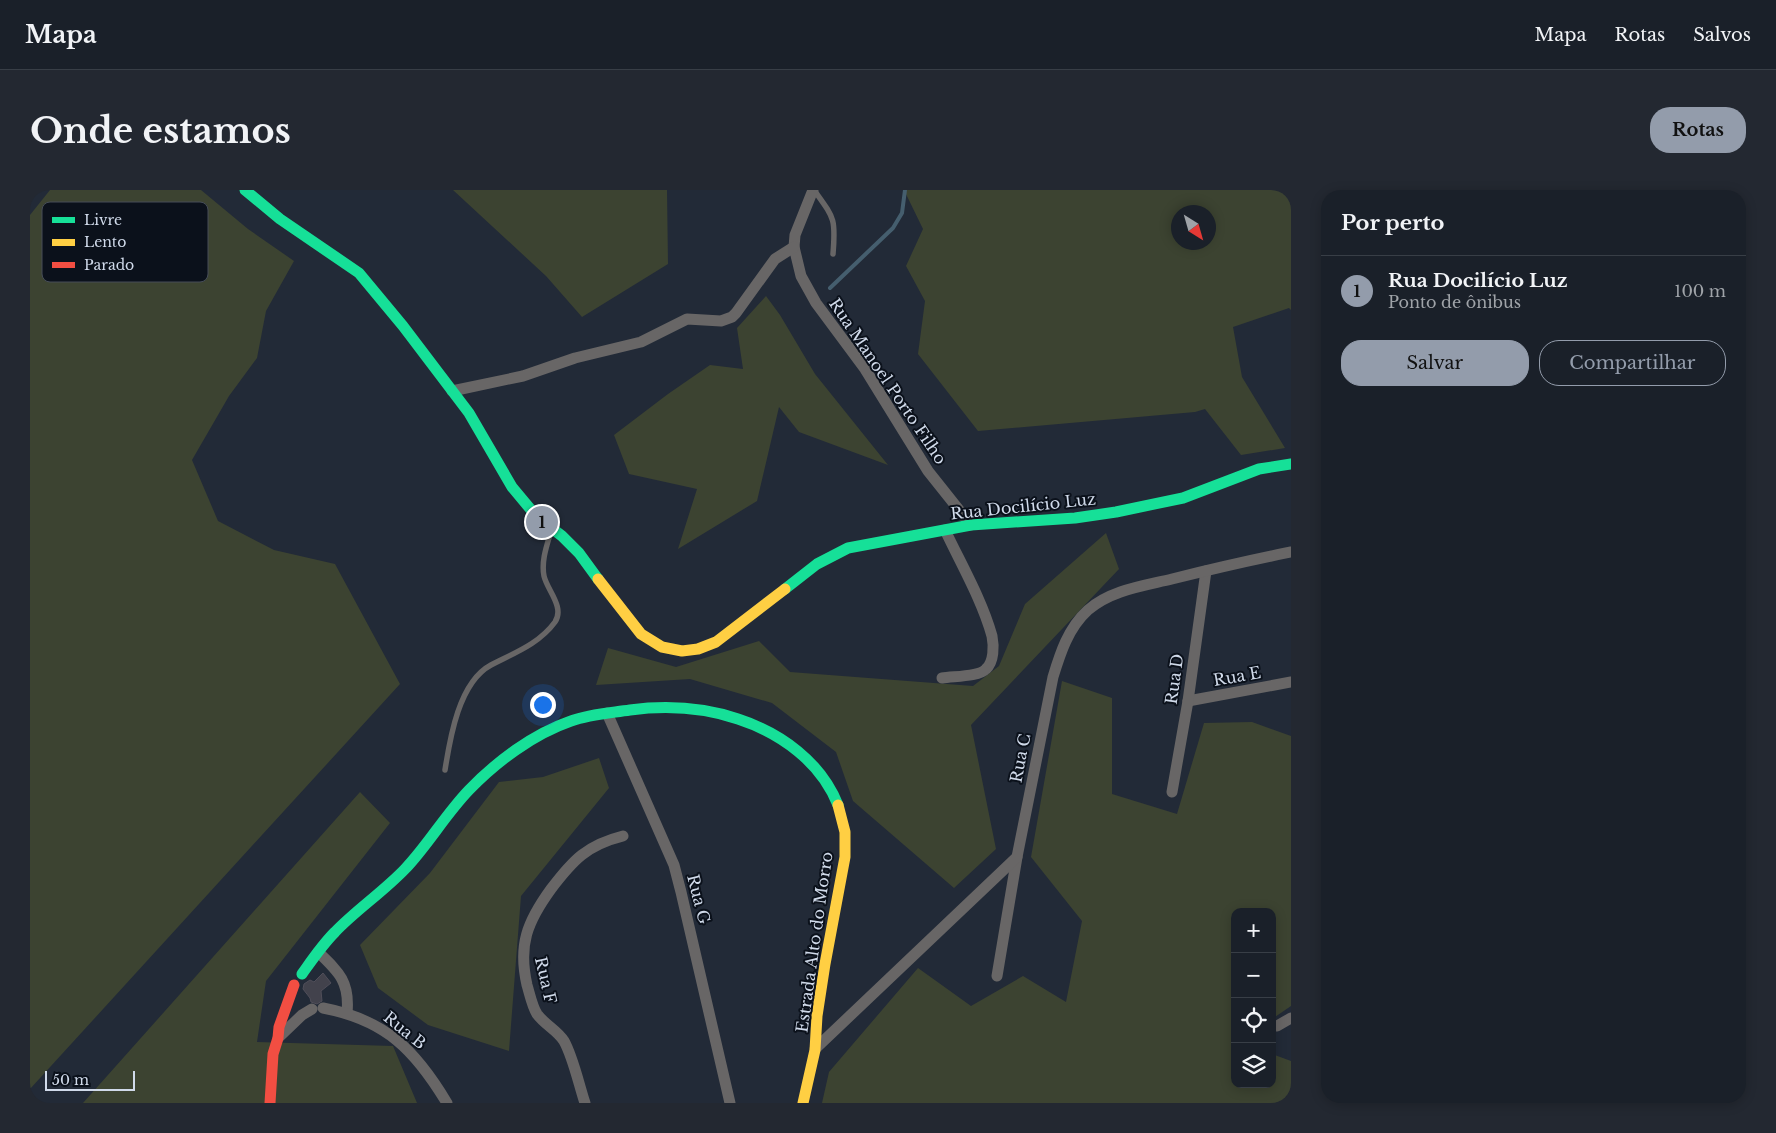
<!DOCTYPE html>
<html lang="pt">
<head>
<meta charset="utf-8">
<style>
  :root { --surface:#1a2029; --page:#232831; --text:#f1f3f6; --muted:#9fa3a8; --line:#383e46; --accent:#939cab }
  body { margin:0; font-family:"Libre Baskerville",serif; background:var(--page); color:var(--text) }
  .controls { position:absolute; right:15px; bottom:15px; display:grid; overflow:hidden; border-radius:10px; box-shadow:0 2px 12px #0003 }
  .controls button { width:45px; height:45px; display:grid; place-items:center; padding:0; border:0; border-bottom:1px solid var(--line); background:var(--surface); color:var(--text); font:25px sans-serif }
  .compass { position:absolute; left:1141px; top:15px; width:45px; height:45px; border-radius:50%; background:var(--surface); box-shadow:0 2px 12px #0003; rotate:143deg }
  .scale { position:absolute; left:15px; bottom:12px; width:90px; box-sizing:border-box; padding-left:5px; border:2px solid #d0daea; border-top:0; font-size:14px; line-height:18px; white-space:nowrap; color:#d0daea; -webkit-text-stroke:4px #0b111b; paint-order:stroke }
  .you { position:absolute; left:512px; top:514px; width:18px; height:18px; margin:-12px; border:4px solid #fff; border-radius:50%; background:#1a73e8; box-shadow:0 0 0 8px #1a73e833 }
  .badge { display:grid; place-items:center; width:32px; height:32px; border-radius:50%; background:var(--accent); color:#111; font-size:16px; font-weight:700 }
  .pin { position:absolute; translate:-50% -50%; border:2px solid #fff; box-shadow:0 1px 5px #0006 }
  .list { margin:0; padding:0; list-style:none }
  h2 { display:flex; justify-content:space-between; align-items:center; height:65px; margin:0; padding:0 20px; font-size:21px }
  h2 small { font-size:16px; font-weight:400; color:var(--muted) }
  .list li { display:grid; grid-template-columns:32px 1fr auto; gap:15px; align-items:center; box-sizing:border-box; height:70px; padding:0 20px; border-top:1px solid var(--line) }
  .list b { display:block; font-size:19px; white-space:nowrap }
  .list p { margin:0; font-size:16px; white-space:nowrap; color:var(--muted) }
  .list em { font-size:16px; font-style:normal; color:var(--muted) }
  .actions { display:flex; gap:10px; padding:15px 20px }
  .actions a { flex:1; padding:11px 0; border:1px solid var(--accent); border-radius:20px; text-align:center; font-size:18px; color:var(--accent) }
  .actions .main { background:var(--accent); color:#111 }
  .icon { flex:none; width:28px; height:28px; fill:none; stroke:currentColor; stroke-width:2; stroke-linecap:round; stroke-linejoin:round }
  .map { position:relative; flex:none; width:1261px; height:913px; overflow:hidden; border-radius:20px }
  header { display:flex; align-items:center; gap:30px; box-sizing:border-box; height:70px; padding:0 25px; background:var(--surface); border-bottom:1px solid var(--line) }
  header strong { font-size:24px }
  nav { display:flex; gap:28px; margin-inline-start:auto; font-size:18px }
  .intro { display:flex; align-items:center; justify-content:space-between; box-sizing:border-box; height:120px; padding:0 30px }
  h1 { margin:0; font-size:35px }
  .button { padding:12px 22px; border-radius:20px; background:var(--accent); color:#111; font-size:18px; font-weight:700 }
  main { display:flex; gap:30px; padding:0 30px }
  aside { flex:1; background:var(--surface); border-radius:20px; box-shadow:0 2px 12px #0003 }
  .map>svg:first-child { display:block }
  .green { fill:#3c4331; fill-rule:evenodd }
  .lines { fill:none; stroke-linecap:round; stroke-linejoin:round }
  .stream { stroke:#455e6e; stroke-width:4 }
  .building { fill:#42424c; stroke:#504e59 }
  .lane { stroke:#686666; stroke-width:5.5 }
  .street { stroke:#686666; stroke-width:11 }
  .fast { stroke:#16e098; stroke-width:11 }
  .slow { stroke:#ffcf43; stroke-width:11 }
  .jam { stroke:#f24e42; stroke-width:11 }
  .labels { text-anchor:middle; stroke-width:4; stroke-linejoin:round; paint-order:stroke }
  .street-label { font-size:16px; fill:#d0daea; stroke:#0b111b }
  .key { fill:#0b111b; stroke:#464d59; stroke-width:1 }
  .key-label { font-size:14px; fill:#d0daea }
</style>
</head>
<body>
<header>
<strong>Mapa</strong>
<nav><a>Mapa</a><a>Rotas</a><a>Salvos</a></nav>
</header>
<div class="intro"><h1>Onde estamos</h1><a class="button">Rotas</a></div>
<main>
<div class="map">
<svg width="1261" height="913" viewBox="0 0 1261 913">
  <rect width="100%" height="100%" fill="#222a37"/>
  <g class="green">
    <polygon points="20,0 171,0 218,39 264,71 236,121 227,168 199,206 162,270 188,331 244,360 305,374 370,494 0,899 0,25"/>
    <polygon points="423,0 637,0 638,74 552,127 516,86"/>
    <path d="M874,0h387v120l-2,-2 -56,19 9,50 43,71 -44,7 -36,-46 -10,3 -217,19 -60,-77 7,-53 -19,-35 17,-37zM1148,22h30v30h-30z"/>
    <polygon points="736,106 750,125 785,184 858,275 769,242 749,217 727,311 648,359 667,299 599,284 584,245 638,204 680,175 713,179 707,138"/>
    <polygon points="1076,343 1089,379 941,535 966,659 924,698 823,611 806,562 742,513 660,489 566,495 578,458 646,477 729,451 760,482 943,496 969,476 995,414"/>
    <polygon points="1032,491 1082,508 1082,604 1147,624 1174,533 1222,532 1261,546 1261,816 1242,829 1242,722 1205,722 1205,894 1242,894 1242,864 1261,871 1261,913 792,913 799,882 888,778 941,816 993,786 1036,812 1052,731 1001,667"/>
    <polygon points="569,568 579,598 491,706 479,861 398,835 348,798 330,755 400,683 469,592 513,587"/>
    <polygon points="330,602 360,633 236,791 227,852 363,856 387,913 53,913"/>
  </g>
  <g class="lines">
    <polyline class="stream" points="800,98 863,38 872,23 875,0"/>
  </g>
  <polygon class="building" points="293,783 301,793 291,801 292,811 287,814 281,812 280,808 273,799 274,794 280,790 284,792"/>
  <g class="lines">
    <g class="lane">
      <path d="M784,0c20,28 22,28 19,64"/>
      <path d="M415,580c5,-32 14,-88 46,-105 23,-12 48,-21 64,-43 10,-15 -8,-32 -11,-46 -3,-15 3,-31 7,-45"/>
    </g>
    <g class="street">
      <polyline points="783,0 765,45 764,57 771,86 786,113 835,179 898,281 941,335"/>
      <polyline points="422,201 493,186 545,168 611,152 657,129 691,131 702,127 706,123 745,69 764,57"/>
      <path d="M912,488c11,-2 37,-1 44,-9 8,-7 8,-23 6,-33 -10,-36 -31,-72 -47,-106"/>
      <polyline points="1158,511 1261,492"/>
      <polyline points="577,523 644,675 651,702 700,913"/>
      <polyline points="1142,602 1158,511 1176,381"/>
      <path d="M288,762c21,20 32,30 29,61"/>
      <polyline points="967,786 987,667"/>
      <path d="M293,818c63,12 92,42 124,95"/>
      <polyline points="1247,836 1261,828"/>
      <polyline points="248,848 272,825 282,819"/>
      <path d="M785,859l202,-192 36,-180c7,-23 15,-49 35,-67 23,-20 55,-24 84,-31 40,-10 79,-19 119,-27"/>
      <path d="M555,913c-6,-18 -12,-46 -21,-62 -7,-11 -19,-16 -27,-27 -5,-8 -7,-19 -10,-29 -9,-40 0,-63 24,-96 22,-29 36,-44 72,-53"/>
    </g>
    <g class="fast">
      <polyline points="215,0 250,29 329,83 373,136 439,223 482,297 507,327 532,346 549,363 568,389"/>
      <polyline points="755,399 787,374 818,358 941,335 1045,328 1086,322 1153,308 1229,279 1261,274"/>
      <path d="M272,784c10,-14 20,-29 33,-42 21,-22 48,-40 70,-63 23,-24 40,-54 64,-79 27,-28 64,-56 102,-69 19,-7 39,-8 59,-11 38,-5 72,-3 108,9 43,14 83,43 100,86"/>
    </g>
    <g class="slow">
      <polyline points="568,389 611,444 632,457 652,461 668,459 686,452 755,399"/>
      <polyline points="773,913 785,860 787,826 795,774 815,667 815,642 808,615"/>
    </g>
    <polyline class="jam" points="240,913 243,864 248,848 249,837 264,795"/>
  </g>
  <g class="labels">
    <g class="street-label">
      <text transform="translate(858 191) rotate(56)" y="6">Rua Manoel Porto Filho</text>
      <text transform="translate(993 316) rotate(-6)" y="6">Rua Docilício Luz</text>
      <text transform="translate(1207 486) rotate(-10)" y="6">Rua E</text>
      <text transform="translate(1144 489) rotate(-82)" y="6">Rua D</text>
      <text transform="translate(990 568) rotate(-79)" y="6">Rua C</text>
      <text transform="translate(669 709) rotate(76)" y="6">Rua G</text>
      <text transform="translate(784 752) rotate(-82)" y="6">Estrada Alto do Morro</text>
      <text transform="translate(516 790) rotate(77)" y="6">Rua F</text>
      <text transform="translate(375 840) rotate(39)" y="6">Rua B</text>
    </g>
  </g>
  <rect x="12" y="12" width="166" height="80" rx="8" class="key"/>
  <rect x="22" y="27" width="23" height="6" fill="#16e098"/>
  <rect x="22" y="49" width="23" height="7" fill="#ffcf43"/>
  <rect x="22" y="72" width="23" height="6" fill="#f24e42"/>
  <g class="key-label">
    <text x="54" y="35">Livre</text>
    <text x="54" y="57">Lento</text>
    <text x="54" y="80">Parado</text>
  </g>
</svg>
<div class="controls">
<button>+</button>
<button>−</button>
<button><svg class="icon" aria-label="locate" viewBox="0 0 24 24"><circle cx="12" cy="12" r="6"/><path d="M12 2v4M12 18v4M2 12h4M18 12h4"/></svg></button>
<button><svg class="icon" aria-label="layers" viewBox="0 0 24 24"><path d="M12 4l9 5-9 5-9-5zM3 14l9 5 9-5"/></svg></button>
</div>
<svg class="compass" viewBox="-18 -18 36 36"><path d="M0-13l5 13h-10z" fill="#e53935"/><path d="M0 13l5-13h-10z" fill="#9fa3a8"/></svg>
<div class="scale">50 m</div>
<div class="you"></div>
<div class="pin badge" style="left:512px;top:332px">1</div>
</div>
<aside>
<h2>Por perto<small></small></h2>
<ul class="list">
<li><span class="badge">1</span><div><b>Rua Docilício Luz</b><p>Ponto de ônibus</p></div><em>100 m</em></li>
</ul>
<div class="actions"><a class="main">Salvar</a><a>Compartilhar</a></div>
</aside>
</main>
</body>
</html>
